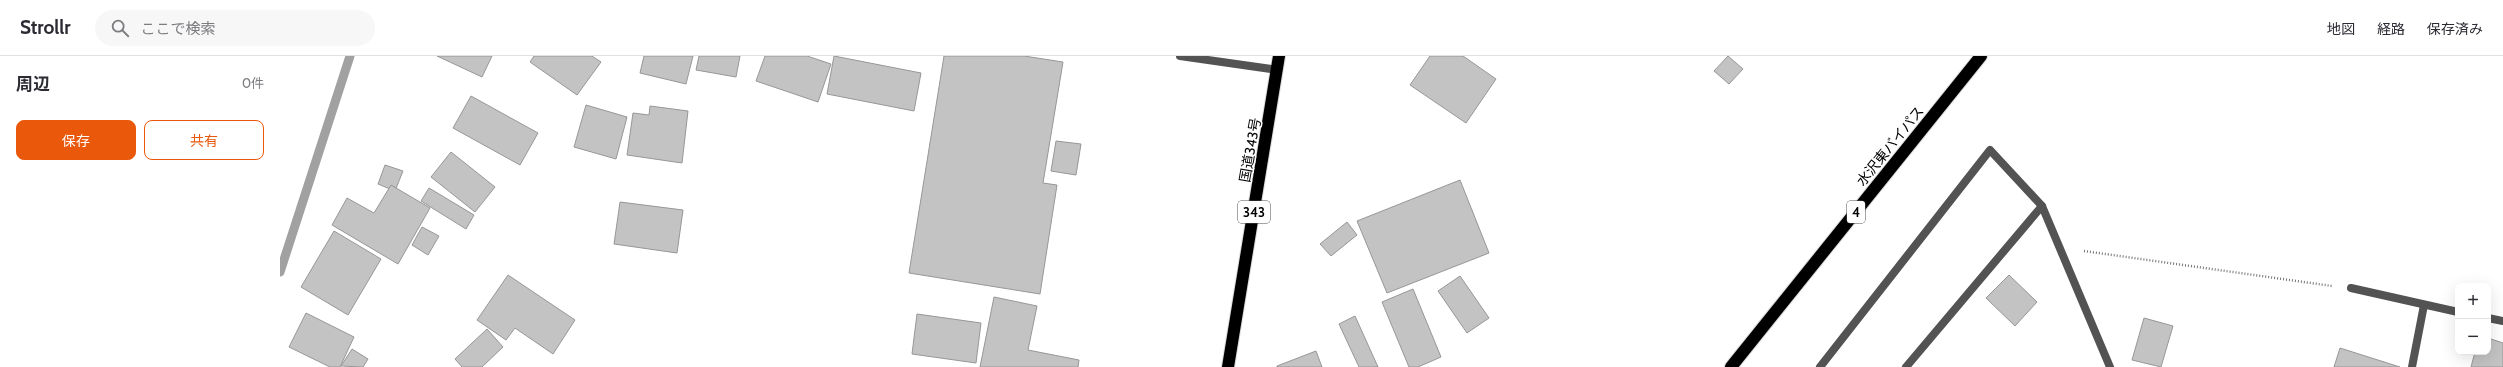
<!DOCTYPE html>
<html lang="ja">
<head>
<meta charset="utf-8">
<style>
  :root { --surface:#fff; --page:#f7f7f7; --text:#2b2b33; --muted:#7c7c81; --line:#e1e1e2; --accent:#ea580c }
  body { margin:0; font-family:Cabin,"Noto Sans JP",sans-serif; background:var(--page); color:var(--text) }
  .controls { position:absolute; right:12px; bottom:12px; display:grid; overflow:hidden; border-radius:8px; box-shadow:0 4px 16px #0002 }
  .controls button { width:36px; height:36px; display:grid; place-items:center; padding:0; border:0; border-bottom:1px solid var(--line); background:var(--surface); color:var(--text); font:20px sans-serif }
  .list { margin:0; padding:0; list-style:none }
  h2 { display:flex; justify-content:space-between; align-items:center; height:52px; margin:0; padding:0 16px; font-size:17px }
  h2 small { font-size:13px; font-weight:400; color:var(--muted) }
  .actions { display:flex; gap:8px; padding:12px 16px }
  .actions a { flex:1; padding:9px 0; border:1px solid var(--accent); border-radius:8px; text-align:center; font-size:14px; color:var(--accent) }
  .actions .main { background:var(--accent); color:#fff }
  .icon { flex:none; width:22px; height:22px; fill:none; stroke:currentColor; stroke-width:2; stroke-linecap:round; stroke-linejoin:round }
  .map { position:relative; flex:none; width:2223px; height:311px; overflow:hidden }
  header { display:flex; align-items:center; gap:24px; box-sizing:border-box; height:56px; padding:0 20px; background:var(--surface); border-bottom:1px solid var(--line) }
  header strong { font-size:19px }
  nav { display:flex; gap:22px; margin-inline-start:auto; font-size:14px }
  .search { width:280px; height:36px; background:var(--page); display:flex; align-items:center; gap:10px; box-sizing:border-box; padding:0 14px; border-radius:22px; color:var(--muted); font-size:15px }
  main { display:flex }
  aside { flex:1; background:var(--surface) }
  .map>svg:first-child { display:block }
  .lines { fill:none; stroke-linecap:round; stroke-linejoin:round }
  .stream { stroke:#a1a1a1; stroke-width:9 }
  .building { fill:#c3c3c3; stroke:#979797 }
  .highway-casing { stroke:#dbdbdb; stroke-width:14 }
  .path { stroke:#757575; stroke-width:2.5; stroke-dasharray:1 2; stroke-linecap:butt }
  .street { stroke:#535353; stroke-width:8 }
  .highway { stroke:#000; stroke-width:12 }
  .labels { text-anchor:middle; stroke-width:3; stroke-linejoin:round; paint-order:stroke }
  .shield { fill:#fff; stroke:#4c4c4c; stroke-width:1 }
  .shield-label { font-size:13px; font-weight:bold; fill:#000 }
  .street-label { font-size:14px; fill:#000; stroke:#fff }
</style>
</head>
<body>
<header>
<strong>Strollr</strong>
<div class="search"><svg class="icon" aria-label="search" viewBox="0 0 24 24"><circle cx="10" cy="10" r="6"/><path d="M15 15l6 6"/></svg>ここで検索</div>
<nav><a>地図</a><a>経路</a><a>保存済み</a></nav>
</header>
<main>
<aside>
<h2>周辺<small>0件</small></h2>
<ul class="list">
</ul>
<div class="actions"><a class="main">保存</a><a>共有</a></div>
</aside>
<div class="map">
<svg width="2223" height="311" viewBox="0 0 2223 311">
  <rect width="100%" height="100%" fill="#fff"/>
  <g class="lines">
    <polyline class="stream" points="0,216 70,0"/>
  </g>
  <g class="building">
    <polygon points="157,0 212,0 202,21"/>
    <polygon points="254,0 312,0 321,6 297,39 250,6"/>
    <polygon points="364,0 413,0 406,28 360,17"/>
    <polygon points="419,0 460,0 456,21 416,14"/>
    <polygon points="485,0 527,0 551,8 538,46 476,25"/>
    <polygon points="554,0 641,17 634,55 547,38"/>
    <polygon points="664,0 744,0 783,6 763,127 777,129 760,238 629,217"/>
    <polygon points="1150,0 1183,0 1216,23 1186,67 1130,29"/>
    <polygon points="1448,0 1463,13 1449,28 1434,15"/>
    <polygon points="191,40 258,77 240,109 173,72"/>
    <polygon points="306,49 347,61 336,103 294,91"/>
    <polygon points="370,50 408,55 402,107 347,99 353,57 369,59"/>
    <polygon points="776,85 801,88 796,119 771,115"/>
    <polygon points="171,96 215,131 195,156 151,121"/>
    <polygon points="105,109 123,115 115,135 98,128"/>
    <polygon points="1180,124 1209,197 1107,237 1077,165"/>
    <polygon points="111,129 150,152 118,208 52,169 67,142 94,157"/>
    <polygon points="149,132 194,159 186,173 141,145"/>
    <polygon points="340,146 403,154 397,197 334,188"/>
    <polygon points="1067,166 1077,179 1051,200 1040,188"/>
    <polygon points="142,171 159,180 148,199 132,189"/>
    <polygon points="54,175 101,203 68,259 21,231"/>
    <polygon points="228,219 295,264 273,298 235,272 226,284 197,264"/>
    <polygon points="1729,219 1757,246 1735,270 1706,242"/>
    <polygon points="1180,220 1209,262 1187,277 1158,235"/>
    <polygon points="1133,233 1161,301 1138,311 1129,311 1102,246"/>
    <polygon points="714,241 757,250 748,294 799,304 798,311 700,311"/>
    <polygon points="26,257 74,281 60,311 50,311 9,291"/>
    <polygon points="637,258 701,267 696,307 632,298"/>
    <polygon points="1075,260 1098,311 1079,311 1059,268"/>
    <polygon points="1864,262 1893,270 1881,311 1852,304"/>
    <polygon points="207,273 223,291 202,311 182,311 175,303"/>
    <polygon points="2208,282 2223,287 2223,311 2191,311 2195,296 2208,296"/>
    <polygon points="2060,292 2120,311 2054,311"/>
    <polygon points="72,293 88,303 83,311 61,310"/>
    <polygon points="1036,295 1042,311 997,311 997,310"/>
  </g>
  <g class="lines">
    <g class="highway-casing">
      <g id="highway">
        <polyline points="948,311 999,0"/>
        <polyline points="1451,311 1701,0"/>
      </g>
    </g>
    <polyline class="path" points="1804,195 2052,230"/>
    <g class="street">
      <polyline points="900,0 998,14"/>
      <polyline points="2071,232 2178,256"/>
      <polyline points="2208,262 2223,265"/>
      <polyline points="1540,311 1710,94 1762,150 1830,311"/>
      <polyline points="1626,311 1762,150"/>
      <polyline points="2132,311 2144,249"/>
    </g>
    <use href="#highway" class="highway"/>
  </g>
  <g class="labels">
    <g class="shield">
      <rect x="958" y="145" width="32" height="22" rx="3"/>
      <rect x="1567" y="145" width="18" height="22" rx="3"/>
    </g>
    <g class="shield-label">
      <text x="974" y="161">343</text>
      <text x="1576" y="161">4</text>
    </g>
    <g class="street-label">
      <text transform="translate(1610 90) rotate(-51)" y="5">水沢東バイパス</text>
      <text transform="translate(970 94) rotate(-80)" y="5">国道343号</text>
    </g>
  </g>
</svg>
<div class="controls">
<button>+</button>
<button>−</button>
</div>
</div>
</main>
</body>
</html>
